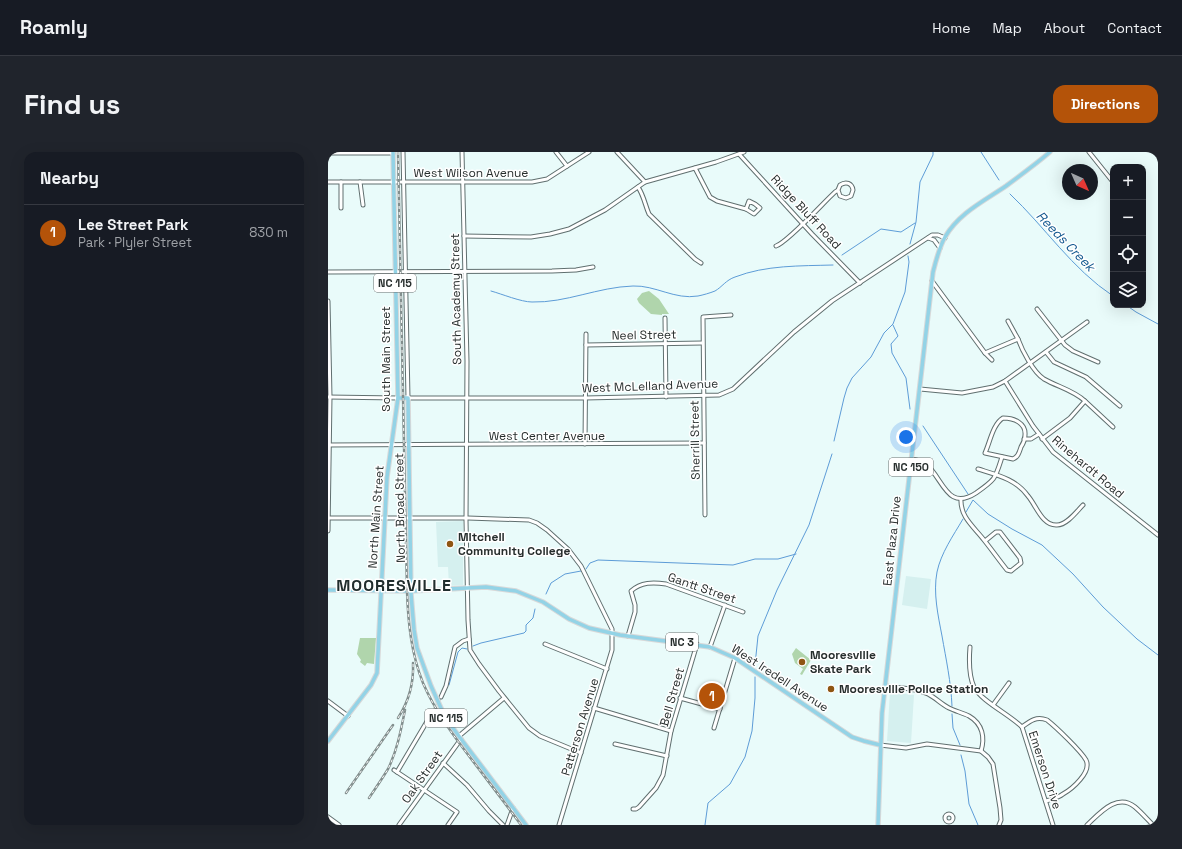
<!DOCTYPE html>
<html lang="en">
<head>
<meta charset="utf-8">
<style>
  :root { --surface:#171b24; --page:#20242c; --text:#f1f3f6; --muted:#9ea1a6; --line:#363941; --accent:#b45309 }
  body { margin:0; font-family:"Space Grotesk",sans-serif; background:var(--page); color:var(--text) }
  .controls { position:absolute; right:12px; top:12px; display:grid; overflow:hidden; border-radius:8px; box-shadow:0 4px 16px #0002 }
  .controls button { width:36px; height:36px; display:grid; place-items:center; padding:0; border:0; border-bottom:1px solid var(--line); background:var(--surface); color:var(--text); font:20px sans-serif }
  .compass { position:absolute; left:734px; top:12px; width:36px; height:36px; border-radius:50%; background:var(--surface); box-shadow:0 4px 16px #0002; rotate:135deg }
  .you { position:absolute; left:578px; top:285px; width:14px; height:14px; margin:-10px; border:3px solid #fff; border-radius:50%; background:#1a73e8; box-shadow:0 0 0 6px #1a73e833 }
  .badge { display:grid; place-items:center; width:26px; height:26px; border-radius:50%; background:var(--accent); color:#fff; font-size:13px; font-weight:700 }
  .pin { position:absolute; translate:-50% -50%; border:2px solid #fff; box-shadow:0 1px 4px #0006 }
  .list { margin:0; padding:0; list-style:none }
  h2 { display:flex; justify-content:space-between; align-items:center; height:52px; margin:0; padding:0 16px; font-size:17px }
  h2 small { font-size:13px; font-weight:400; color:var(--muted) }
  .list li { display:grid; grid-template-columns:26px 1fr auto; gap:12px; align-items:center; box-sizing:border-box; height:56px; padding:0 16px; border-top:1px solid var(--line) }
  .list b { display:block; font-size:15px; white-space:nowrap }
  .list p { margin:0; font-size:13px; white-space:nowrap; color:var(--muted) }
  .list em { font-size:13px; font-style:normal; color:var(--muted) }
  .icon { flex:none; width:22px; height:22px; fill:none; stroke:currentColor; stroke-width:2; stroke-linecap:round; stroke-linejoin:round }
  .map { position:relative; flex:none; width:830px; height:673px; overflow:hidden; border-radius:12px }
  header { display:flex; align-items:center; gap:24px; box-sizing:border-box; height:56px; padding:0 20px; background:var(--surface); border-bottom:1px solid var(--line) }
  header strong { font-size:19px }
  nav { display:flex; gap:22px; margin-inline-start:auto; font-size:14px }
  .intro { display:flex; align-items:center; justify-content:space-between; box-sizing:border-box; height:96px; padding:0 24px }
  h1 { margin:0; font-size:28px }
  .button { padding:10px 18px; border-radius:12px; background:var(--accent); color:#fff; font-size:14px; font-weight:700 }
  main { display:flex; gap:24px; padding:0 24px }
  aside { flex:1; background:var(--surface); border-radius:12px; box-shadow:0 4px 16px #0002 }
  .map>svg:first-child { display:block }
  .built { fill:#d5f0ef }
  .green { fill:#b0d5ac }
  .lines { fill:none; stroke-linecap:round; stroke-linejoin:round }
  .stream { stroke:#5d9cd7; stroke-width:1 }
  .minor-tunnel { stroke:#c2d2d1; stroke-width:3; stroke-dasharray:3 1.5; stroke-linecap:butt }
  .minor-casing { stroke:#606f6f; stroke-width:5 }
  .major-casing { stroke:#d8d9d9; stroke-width:5.5 }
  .minor { stroke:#fff; stroke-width:3 }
  .major { stroke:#93d3e6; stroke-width:3.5 }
  .rail-casing { stroke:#828e8d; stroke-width:2.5 }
  .rail { stroke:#fff; stroke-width:1; stroke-dasharray:3; stroke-linecap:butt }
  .poi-dot { fill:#8f5512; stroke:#fff; stroke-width:1.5 }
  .labels { text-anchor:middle; stroke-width:3; stroke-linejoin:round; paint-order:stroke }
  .shield { fill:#fff; stroke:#686d6c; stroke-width:1 }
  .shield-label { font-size:11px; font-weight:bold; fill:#272e2d }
  .street-label { font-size:12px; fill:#272e2d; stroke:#fff }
  .poi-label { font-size:12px; font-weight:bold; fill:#272e2d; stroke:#fff; text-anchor:start }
  .water-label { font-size:13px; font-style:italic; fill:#11578e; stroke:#fff }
  .district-label { font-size:16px; font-weight:bold; letter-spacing:1px; fill:#202d2d; stroke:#fff }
</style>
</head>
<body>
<header>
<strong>Roamly</strong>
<nav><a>Home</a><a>Map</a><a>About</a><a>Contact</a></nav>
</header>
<div class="intro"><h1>Find us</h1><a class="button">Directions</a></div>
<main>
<aside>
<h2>Nearby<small></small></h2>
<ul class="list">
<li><span class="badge">1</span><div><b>Lee Street Park</b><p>Park · Plyler Street</p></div><em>830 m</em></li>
</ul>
</aside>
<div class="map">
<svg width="830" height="673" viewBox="0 0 830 673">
  <rect width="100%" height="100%" fill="#e9fbfa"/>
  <g class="built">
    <polygon points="135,369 135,433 121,434 120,415 110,415 108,370"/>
    <polygon points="578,424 603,427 599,457 574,453"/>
    <polygon points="562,540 586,543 583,591 559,589"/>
  </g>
  <g class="green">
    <polygon points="321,139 331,147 341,162 334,162 334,163 323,162 311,151 309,147 314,141"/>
    <polygon points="32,486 48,486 46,512 39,511 37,514 32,510 33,508 29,502"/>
    <polygon points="468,496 483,508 474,523 472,522 475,517 467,511 464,502"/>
    <polygon points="378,531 395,537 391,553 389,554 373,550"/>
  </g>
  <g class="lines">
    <g class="stream">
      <polyline points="653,0 671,28"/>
      <path d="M682,42c35,33 62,75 103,102"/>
      <polyline points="582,92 588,70 592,30 605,3 605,0"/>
      <polyline points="514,103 553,77 573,80 587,71"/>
      <path d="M163,139c11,3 30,11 41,11 34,1 66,-15 101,-16 22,-1 42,14 65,10 5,-1 12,-3 17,-5 7,-4 11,-11 20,-14 31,-12 65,-11 98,-12"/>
      <polyline points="798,153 808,160 830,172"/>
      <polyline points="565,173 570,184 563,192 564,201 578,226 582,257"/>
      <polyline points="595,274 640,342"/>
      <polyline points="506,289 516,246 519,236 524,226 543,205 556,181 565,172 577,140 581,110 580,104"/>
      <polyline points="638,360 645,348 660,362 684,377 714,393 745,422 775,455 809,487 830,503"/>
      <polyline points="258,417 262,411 270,408 405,413 427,407 450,407 468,402"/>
      <polyline points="218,442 223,431 237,422 253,419"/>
      <polyline points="145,494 153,491 196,481 198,479 198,473 205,466 207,457"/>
      <polyline points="427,513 430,484 449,438 481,373 504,302"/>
      <polyline points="121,533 130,500 134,496 139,497"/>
      <path d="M624,554c-1,-24 -6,-47 -10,-70 -4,-21 -9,-43 -5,-64 4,-19 16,-36 26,-53"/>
      <polyline points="624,562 625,576 632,593"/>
      <polyline points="633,603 637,619 641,652 650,673"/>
      <polyline points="377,673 380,651 402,632 417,605 424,579 427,546 427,525"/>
    </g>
    <polyline class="minor-tunnel" points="104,561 113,545"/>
    <g class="minor-casing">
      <g id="minor">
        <polyline points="75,0 80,246 257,246 391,243 405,237 466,180 504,149 604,83 610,83 617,86"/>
        <polyline points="134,0 139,209 138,368 140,468 142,498 151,512 171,539 201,576 212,584 253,601"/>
        <polyline points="228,0 239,14"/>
        <polyline points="289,0 317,30"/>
        <polyline points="761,0 785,30"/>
        <polyline points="0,1 65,1"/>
        <polyline points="411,2 484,82 532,131"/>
        <polyline points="367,16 382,45 389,49 418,57"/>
        <polyline points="0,30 204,30 219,27 261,0"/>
        <polyline points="32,30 35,53"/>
        <path d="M310,35c6,9 7,18 11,27l46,45 6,4"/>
        <polygon points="421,49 427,52 432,56 426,62 418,57"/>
        <polyline points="13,56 13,30"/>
        <polyline points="136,84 203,85 222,82 241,77 277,58 317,30 388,10 416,0"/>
        <polyline points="600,86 606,88 612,96"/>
        <path d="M448,94c12,-4 48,-44 59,-54l3,-2 2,-5c6,-4 12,-2 13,5l-2,6 -5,2 -6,-2 -2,-6"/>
        <polyline points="0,120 224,119 248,118 265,115"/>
        <polyline points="604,129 657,201 664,208"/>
        <polyline points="0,149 2,245 0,379"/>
        <polyline points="709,157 737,193 745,199 770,210"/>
        <polyline points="337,166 338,245"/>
        <path d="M690,187c4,11 15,33 26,40 14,8 29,11 41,22l-15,17 -28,21"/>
        <polyline points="258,193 374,191"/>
        <polyline points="718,200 726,210 758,225 792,254"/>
        <polyline points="657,201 690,187 680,169"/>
        <polyline points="677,229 705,274 725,300 830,383"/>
        <polyline points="592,237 634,241 665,235 677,229 759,170"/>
        <polyline points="0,245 70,246"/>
        <polyline points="757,249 785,275"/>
        <path d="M675,266c11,0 23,5 22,17 0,4 -2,9 -4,12 -2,6 -3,10 -8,12l-28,-6c5,-11 8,-29 18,-35z"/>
        <polyline points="696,287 703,287 711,282"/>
        <polyline points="257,292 258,182"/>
        <polyline points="0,293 376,291"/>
        <path d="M583,307c6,1 11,2 15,5 17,14 21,48 50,29 20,-14 19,-14 26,-36"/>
        <path d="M650,317c19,6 38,10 50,27 8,9 14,30 29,29 10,0 20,-14 26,-20"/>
        <path d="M633,347c-1,18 13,28 23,41 8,10 15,20 23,30l4,1 10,-8 -1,-5 -20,-26h-4l-11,9"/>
        <polyline points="377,363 375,165 403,163"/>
        <polyline points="0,366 140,366 201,368 209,371 219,378 240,397 253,414 284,477 284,498 231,673"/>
        <path d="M300,484l7,-24v-7l-4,-14c10,-9 22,-9 35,-7l77,28"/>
        <polyline points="217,492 279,517"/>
        <polyline points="382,495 397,453"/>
        <path d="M642,495c-1,12 -1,29 4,40 6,13 36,28 48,40l31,98"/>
        <path d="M557,534c14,2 30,2 43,8 8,4 13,10 21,14 6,3 14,5 20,8 14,8 16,22 12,35"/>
        <polyline points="113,545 118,534 127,495 135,489 141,487"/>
        <polyline points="352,546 392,557"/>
        <polyline points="0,549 20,564"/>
        <polyline points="665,553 681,531"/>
        <polyline points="266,556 343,579"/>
        <path d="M694,575c8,-6 14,-11 25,-7 9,7 34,31 39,40 6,12 -14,29 -23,34 -5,4 -11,5 -17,7"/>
        <polyline points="386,576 407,506"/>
        <polyline points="131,584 176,546"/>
        <polyline points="287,592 339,604"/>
        <polyline points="552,593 578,596 599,592 653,599 660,605 665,612 672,656 673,668 671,673"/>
        <polyline points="115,611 139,633 161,659 175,673"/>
        <polyline points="66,618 129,660 120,673"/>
        <polyline points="69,620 104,561"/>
        <polyline points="305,657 308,657 311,655 328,636 335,623 343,579 369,492"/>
        <circle cx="621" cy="666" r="4"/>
        <polyline points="0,665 11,673"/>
        <polyline points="71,673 133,587"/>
        <polyline points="179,673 185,656"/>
        <path d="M759,673c12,-11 30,-33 48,-18 6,5 12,12 18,18"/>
      </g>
    </g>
    <g class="major-casing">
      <g id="major">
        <polyline points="70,246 80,246 83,442 86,478 89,496 103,534 117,565 133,587 198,673"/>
        <polyline points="0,438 83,439 158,435 188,439 215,450 241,467 261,476 292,483 382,495 407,506 524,585 536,589 552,593"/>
        <polyline points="0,589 43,533 49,521 59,325 70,246 65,0"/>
        <path d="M550,673l4,-112 51,-441c3,-12 6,-24 12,-35 14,-24 39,-36 61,-51 15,-11 30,-22 44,-34"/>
      </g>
    </g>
    <use href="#minor" class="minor"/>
    <use href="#major" class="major"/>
    <g class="rail-casing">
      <g id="rail">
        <path d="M70,0l9,439c1,31 4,62 16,92 12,28 30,52 49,77 16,21 33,43 49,65"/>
        <path d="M70,566c11,-17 16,-34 15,-55"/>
        <polyline points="18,641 65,573"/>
        <path d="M41,646c6,-9 13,-19 19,-29 9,-18 13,-39 17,-59"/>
      </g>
    </g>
    <use href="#rail" class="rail"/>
  </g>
  <g class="poi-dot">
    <circle cx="122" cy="392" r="4"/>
    <circle cx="474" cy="510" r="4"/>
    <circle cx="503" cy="537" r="4"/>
  </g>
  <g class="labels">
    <g class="shield">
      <rect x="46" y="122" width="42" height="18" rx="3"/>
      <rect x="561" y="306" width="44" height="18" rx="3"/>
      <rect x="338" y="481" width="32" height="18" rx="3"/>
      <rect x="97" y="557" width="42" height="18" rx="3"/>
    </g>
    <g class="shield-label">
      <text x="67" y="135">NC 115</text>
      <text x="583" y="319">NC 150</text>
      <text x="354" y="494">NC 3</text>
      <text x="118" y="570">NC 115</text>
    </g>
    <g class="street-label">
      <text x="143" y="25">West Wilson Avenue</text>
      <text transform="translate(478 60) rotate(47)" y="4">Ridge Bluff Road</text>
      <text transform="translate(128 147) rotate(-91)" y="4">South Academy Street</text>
      <text transform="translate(316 183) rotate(-1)" y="4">Neel Street</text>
      <text transform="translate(58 207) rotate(-90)" y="4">South Main Street</text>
      <text transform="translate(322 234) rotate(-2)" y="4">West McLelland Avenue</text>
      <text x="219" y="288">West Center Avenue</text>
      <text transform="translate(367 288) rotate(-91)" y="4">Sherrill Street</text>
      <text transform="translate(760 315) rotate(40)" y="4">Rinehardt Road</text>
      <text transform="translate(72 356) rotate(-91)" y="4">North Broad Street</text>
      <text transform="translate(48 365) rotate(-86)" y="4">North Main Street</text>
      <text transform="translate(564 389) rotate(-84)" y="4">East Plaza Drive</text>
      <text transform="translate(374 436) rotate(19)" y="4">Gantt Street</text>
      <text transform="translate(452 526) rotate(33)" y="4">West Iredell Avenue</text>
      <text transform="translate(344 545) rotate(-74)" y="4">Bell Street</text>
      <text transform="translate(252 575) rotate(-73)" y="4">Patterson Avenue</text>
      <text transform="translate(717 618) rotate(72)" y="4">Emerson Drive</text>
      <text transform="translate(94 625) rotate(-55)" y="4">Oak Street</text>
    </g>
    <g class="poi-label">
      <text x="130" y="389">Mitchell<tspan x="130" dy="14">Community College</tspan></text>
      <text x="482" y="507">Mooresville<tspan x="482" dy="14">Skate Park</tspan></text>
      <text x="511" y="541">Mooresville Police Station</text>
    </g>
    <g class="water-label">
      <text transform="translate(738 89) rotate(46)" y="5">Reeds Creek</text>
    </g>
    <g class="district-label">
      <text x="66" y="439">MOORESVILLE</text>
    </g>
  </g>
</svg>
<div class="controls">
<button>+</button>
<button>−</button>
<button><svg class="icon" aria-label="locate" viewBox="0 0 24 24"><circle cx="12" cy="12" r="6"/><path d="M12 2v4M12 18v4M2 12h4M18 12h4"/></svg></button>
<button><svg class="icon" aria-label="layers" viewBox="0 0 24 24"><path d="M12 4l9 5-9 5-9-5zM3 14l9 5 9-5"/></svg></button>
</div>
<svg class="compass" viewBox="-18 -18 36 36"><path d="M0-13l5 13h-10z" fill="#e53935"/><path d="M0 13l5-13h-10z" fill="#9ea1a6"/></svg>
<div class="you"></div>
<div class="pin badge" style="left:384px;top:544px">1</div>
</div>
</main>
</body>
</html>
